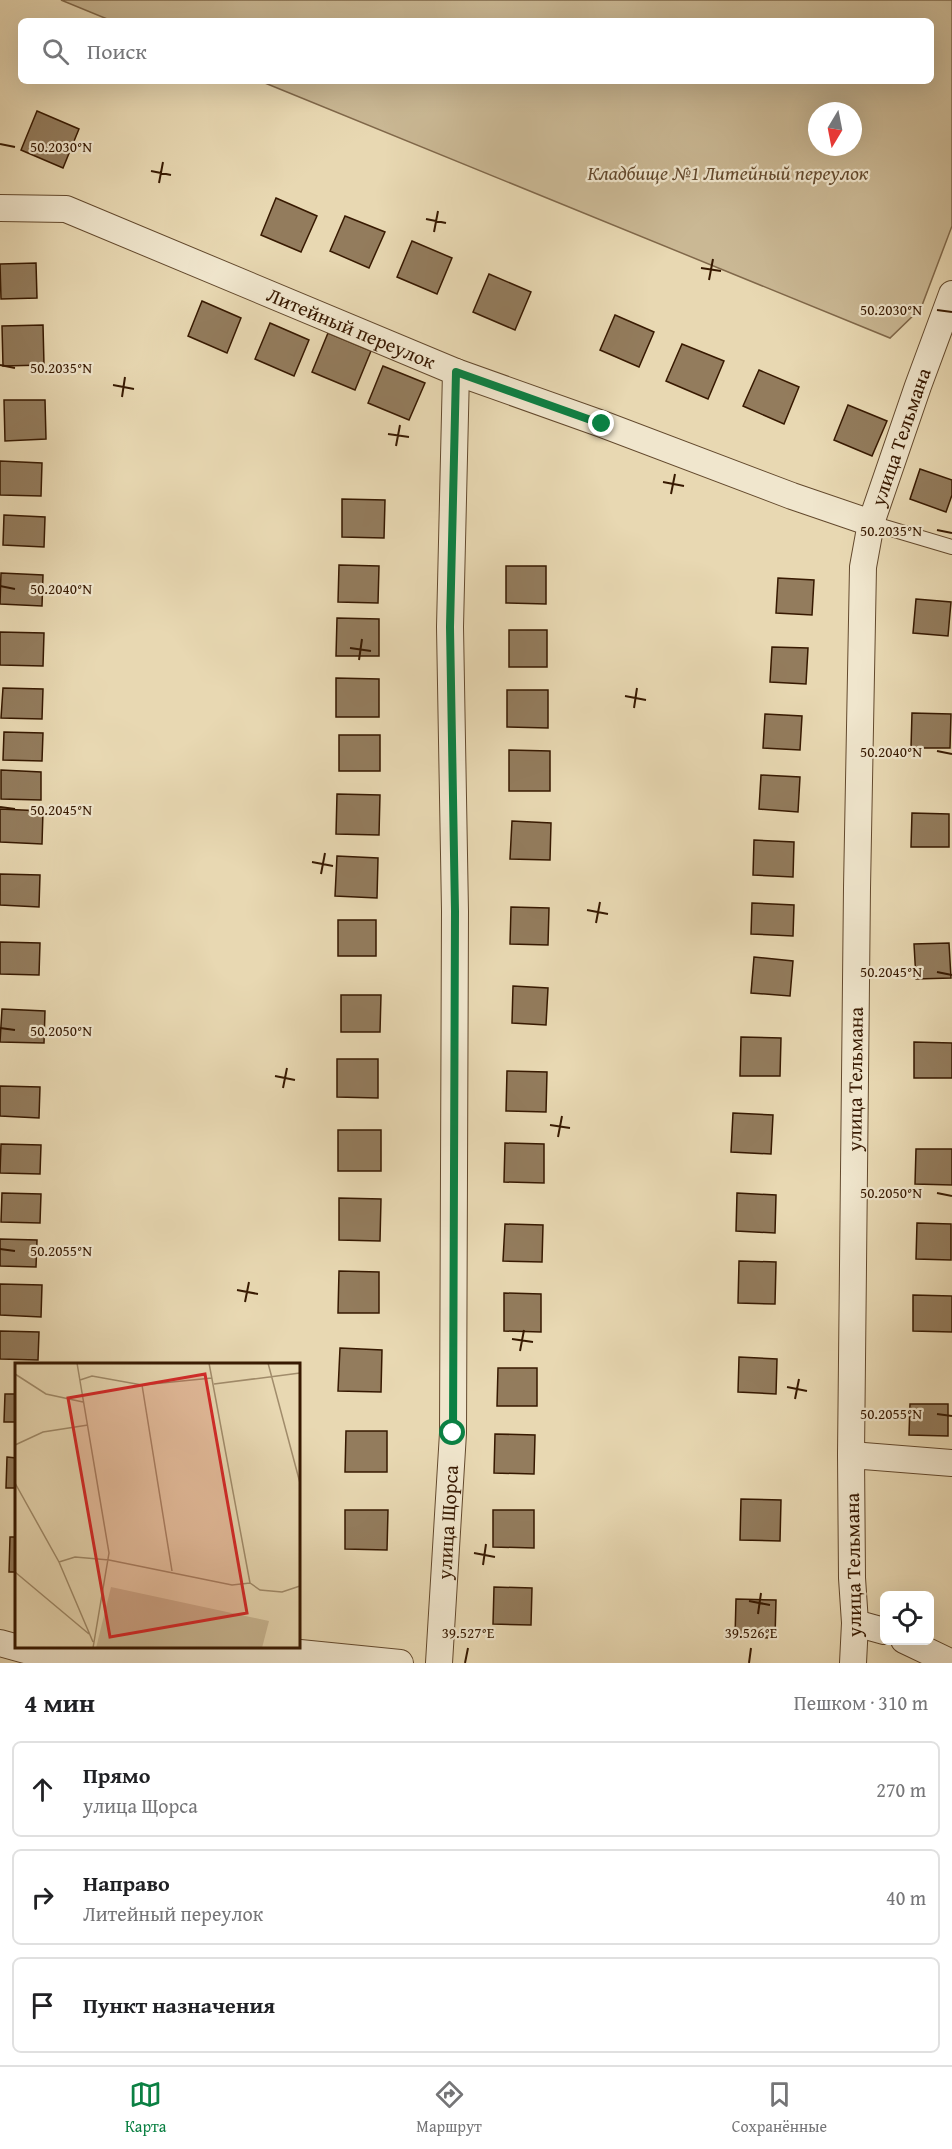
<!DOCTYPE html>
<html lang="ru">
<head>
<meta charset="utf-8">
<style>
  :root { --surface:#fff; --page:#f6f6f6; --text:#202124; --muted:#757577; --line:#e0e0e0; --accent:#0b8043 }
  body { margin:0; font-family:"Gentium Book Plus",serif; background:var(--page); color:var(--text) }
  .controls { position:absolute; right:18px; bottom:18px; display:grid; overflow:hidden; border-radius:9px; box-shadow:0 6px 24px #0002 }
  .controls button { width:54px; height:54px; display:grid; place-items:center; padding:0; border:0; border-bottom:2px solid var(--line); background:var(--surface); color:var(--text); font:30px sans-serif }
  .compass { position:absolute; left:808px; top:102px; width:54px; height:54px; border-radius:50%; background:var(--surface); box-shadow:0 6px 24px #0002; rotate:190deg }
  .stop { position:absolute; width:18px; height:18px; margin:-14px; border:4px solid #0b8043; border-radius:50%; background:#fff }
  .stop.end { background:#0b8043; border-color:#fff; box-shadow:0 2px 6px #0008 }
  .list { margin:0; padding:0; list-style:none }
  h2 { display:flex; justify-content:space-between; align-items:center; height:78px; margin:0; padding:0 24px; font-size:26px }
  h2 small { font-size:20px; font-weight:400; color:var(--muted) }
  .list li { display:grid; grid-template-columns:39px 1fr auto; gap:18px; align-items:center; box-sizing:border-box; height:96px; margin:0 12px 12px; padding:0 12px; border:2px solid var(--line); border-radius:9px }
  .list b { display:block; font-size:22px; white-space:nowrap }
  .list p { margin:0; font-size:20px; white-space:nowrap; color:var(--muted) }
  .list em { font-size:20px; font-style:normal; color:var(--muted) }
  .icon { flex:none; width:33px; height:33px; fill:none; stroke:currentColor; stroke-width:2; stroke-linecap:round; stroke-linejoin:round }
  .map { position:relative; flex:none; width:952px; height:1663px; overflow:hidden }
  .search { position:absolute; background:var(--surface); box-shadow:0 6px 24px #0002; left:18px; right:18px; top:18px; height:66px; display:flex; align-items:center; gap:15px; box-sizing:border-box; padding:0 21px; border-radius:9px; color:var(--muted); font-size:22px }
  .sheet { height:402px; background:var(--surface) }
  nav { display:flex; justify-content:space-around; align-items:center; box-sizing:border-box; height:84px; border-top:2px solid var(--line); background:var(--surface); font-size:16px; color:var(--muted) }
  nav a { display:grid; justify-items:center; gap:3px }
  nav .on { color:var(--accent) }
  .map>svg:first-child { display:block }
  .green { fill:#cab894; stroke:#80684a; stroke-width:1.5; fill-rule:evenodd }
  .building { fill:#937c5d; stroke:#371901; stroke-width:1.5 }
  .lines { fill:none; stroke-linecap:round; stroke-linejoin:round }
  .lane-casing { stroke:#63492d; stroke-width:16 }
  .street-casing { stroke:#63492d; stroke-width:28 }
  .lane { stroke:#f0e6cd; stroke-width:14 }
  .street { stroke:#f0e6cd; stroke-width:26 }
  .route { stroke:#0b8043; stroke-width:8 }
  .ticks { fill:none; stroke:#371901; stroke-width:2 }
  .labels { text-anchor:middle; stroke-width:4.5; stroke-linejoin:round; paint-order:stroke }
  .park-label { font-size:20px; font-style:italic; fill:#63492d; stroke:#f0e6cd }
  .street-label { font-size:20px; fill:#371901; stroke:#f0e6cd }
  .inset-road { fill:none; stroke:#a18c6b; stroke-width:1.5 }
  .view { fill:#d62828; fill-opacity:0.15; stroke:#d62828; stroke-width:3 }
  .inset-edge { fill:none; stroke:#371901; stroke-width:3 }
  .ticks-label { font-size:15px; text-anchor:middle; fill:#371901; stroke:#f0e6cd; stroke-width:4.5; stroke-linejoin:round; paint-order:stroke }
</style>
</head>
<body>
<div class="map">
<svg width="952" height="1663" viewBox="0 0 952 1663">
  <rect width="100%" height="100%" fill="#e8d8b2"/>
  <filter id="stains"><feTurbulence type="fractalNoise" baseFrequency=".00333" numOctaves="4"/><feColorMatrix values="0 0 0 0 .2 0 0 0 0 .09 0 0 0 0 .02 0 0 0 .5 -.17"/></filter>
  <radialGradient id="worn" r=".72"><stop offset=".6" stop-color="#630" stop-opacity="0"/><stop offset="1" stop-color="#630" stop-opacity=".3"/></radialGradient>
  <path class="green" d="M61,0h891v226l-31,82 -31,30 -630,-257h671v-60h-819zM817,111h36v36h-36z"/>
  <g class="building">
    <polygon points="37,111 79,129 63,168 21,150"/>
    <polygon points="276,198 317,216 301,252 261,235"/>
    <polygon points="345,216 385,232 369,268 330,251"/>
    <polygon points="412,241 452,258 437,294 397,277"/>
    <polygon points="36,263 37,298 1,299 0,264"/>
    <polygon points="489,274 531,292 515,330 473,312"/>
    <polygon points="202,301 241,318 227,353 188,336"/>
    <polygon points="615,315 654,332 639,367 600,350"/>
    <polygon points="270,323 309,340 294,376 255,359"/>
    <polygon points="43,325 44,365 3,366 2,326"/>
    <polygon points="328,333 371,351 355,390 312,372"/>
    <polygon points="682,344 724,361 708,399 666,381"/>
    <polygon points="383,366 425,383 409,420 368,403"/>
    <polygon points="759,370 799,387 784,424 743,406"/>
    <polygon points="4,400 45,400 46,439 5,441"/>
    <polygon points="848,405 887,421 872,456 834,440"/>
    <polygon points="0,461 42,463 41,496 0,495"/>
    <polygon points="920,469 952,480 952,495 946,512 910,499"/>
    <polygon points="342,499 385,500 384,538 342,537"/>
    <polygon points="4,515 45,517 44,547 3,545"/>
    <polygon points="339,565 379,566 378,603 338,602"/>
    <polygon points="506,566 546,566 546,604 506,603"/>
    <polygon points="1,573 43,575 42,606 0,604"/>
    <polygon points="778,578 814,580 812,615 776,613"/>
    <polygon points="916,599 951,602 948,636 913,633"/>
    <polygon points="337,618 379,619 379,656 336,656"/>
    <rect x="509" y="630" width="38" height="37"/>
    <polygon points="0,632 44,633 43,666 0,665"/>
    <polygon points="772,647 808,648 806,684 770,682"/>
    <polygon points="336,678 379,679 379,717 336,717"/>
    <polygon points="3,688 43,689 42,719 1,718"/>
    <polygon points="507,690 548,690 548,728 507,727"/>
    <polygon points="912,713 951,714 950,748 911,748"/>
    <polygon points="765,714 802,716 800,750 763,748"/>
    <polygon points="4,732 43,733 42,761 3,760"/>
    <rect x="339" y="735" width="41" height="36"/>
    <polygon points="509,750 550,751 550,791 509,791"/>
    <polygon points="1,770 41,772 41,800 1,799"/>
    <polygon points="761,775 800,777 798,812 759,809"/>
    <polygon points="337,794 380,795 379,835 336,834"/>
    <polygon points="0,809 43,811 42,844 0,842"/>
    <polygon points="912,813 949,814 949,847 911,847"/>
    <polygon points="512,821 551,823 550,860 510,859"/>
    <polygon points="754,840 794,842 793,877 753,875"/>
    <polygon points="337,856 378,858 377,898 335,896"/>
    <polygon points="0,874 40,875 39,907 0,905"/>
    <polygon points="752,903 794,905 793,936 751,934"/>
    <polygon points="511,907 549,908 548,945 510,944"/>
    <rect x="338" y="920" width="38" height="36"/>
    <polygon points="0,942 40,943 39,975 0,974"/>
    <polygon points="949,943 951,978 916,979 914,944"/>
    <polygon points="754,957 793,961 790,996 751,993"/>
    <polygon points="513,986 548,988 546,1025 512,1023"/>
    <polygon points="341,995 381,995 380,1032 341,1032"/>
    <polygon points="2,1009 45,1011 44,1043 0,1042"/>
    <polygon points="741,1037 781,1038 780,1076 740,1076"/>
    <polygon points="914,1042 952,1043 952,1078 914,1078"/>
    <polygon points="337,1059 378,1059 378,1098 337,1097"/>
    <polygon points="507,1071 547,1072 546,1112 506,1111"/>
    <polygon points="0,1086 40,1087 39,1118 0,1116"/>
    <polygon points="733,1113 773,1115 771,1154 731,1152"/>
    <rect x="338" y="1130" width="43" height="41"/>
    <polygon points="505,1143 544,1144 544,1183 504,1182"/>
    <polygon points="1,1144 41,1145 40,1174 0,1173"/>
    <polygon points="916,1149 952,1149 952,1185 915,1184"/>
    <polygon points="2,1193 41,1194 40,1223 1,1222"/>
    <polygon points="737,1193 776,1195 775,1233 736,1231"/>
    <polygon points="339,1198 381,1199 380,1241 339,1240"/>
    <polygon points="917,1223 951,1224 951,1260 916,1259"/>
    <polygon points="505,1224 543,1225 542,1262 503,1261"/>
    <polygon points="0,1239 37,1240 36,1267 0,1266"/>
    <polygon points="739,1261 776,1262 775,1304 738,1303"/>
    <polygon points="339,1271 379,1272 379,1313 338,1313"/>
    <polygon points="0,1284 42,1285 41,1317 0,1315"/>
    <polygon points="504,1293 541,1294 541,1332 504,1331"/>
    <polygon points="913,1295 952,1296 952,1332 913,1331"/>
    <polygon points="0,1331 39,1332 38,1360 0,1359"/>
    <polygon points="340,1348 382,1350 381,1392 338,1391"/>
    <polygon points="739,1357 777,1359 776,1394 738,1392"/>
    <polygon points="498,1368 537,1368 537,1406 497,1406"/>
    <polygon points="5,1394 16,1394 16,1422 4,1422"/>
    <polygon points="910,1404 948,1404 948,1436 909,1435"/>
    <polygon points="346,1431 387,1431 387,1472 345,1472"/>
    <polygon points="495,1434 535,1435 534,1474 494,1473"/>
    <polygon points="7,1457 16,1458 16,1488 6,1488"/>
    <polygon points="741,1499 781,1500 780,1541 740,1540"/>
    <polygon points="345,1510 388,1510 387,1550 345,1549"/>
    <polygon points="493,1510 534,1510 534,1548 493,1547"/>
    <polygon points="10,1537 16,1537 16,1572 9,1572"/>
    <polygon points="494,1587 532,1588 531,1625 493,1624"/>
    <polygon points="736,1599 776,1600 775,1638 735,1637"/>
  </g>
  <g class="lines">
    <g class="lane-casing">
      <polyline id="lane" points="871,523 952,547"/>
    </g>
    <g class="street-casing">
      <g id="street">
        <path id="s1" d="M0,208l66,1 390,163 146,52 190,72 79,27"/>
        <polyline points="851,1455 952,1463"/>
        <polyline points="855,1623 884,1631"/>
        <polyline points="904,1640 952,1663"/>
        <polyline points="0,1643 29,1651 280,1651 400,1663"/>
        <path id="s2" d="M439,1663l14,-230 2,-522 -5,-284 6,-255"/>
        <path id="s3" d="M853,1663l2,-40 -3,-45 -1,-123 6,-567 6,-321 8,-44 47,-137 34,-92"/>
      </g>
    </g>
    <use href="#lane" class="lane"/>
    <use href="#street" class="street"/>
  </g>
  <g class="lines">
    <polyline class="route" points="453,1433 455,911 450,627 456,372 602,424"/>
  </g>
  <path class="ticks" d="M0,144l15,3M151,171l20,4M159,183l4,-21M426,219l20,4M434,232l4,-21M701,268l20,3M709,280l4,-21M937,310l15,2M0,365l15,3M113,385l21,4M122,397l3,-20M388,434l21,3M396,446l4,-21M663,482l21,4M671,494l4,-20M937,530l15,3M0,586l15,3M350,648l21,3M359,660l3,-21M625,696l21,4M634,708l3,-20M937,751l15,3M0,807l15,2M312,862l21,4M321,874l4,-21M587,910l21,4M596,923l4,-21M937,972l15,3M0,1028l15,2M275,1076l20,4M283,1088l4,-20M550,1125l20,3M558,1137l4,-21M937,1193l15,3M0,1249l15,2M237,1290l21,4M245,1302l4,-20M512,1339l21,3M520,1351l4,-21M787,1387l20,4M795,1399l4,-20M937,1414l15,2M474,1553l21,4M483,1565l3,-21M749,1601l21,4M758,1614l3,-21M465,1663l3,-15M749,1663l2,-15"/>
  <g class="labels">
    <g class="park-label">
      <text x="728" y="180">Кладбище №1 Литейный переулок</text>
    </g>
    <g class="street-label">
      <text dy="7" stroke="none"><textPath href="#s1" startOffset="375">Литейный переулок</textPath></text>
      <text dy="7" stroke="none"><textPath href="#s3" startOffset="1232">улица Тельмана</textPath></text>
      <text dy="7" stroke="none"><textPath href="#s3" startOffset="584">улица Тельмана</textPath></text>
      <text dy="7" stroke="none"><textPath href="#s2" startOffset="141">улица Щорса</textPath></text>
      <text transform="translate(853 1565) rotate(-91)" y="7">улица Тельмана</text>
    </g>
  </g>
  <g transform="translate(15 1363)">
    <rect width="285" height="285" fill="#e8d8b2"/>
    <path d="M96,224l158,34 -7,27h-166z" fill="#cab894"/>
    <path class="inset-road" d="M62,0l32,190 -16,95M194,0l41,220M253,0l32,120M0,11l31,20 37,8M65,17l12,-4 50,9 70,-7M199,21l86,-11M127,22l30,186M0,82l28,-13 45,-7M0,120l44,79 34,80M44,199l16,-5 34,3 123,25 18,-2 10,7 22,2 18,-6M0,209l74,62"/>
    <path class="view" d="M190,11l42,239 -137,24 -42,-239z"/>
    <rect width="285" height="285" class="inset-edge"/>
  </g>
  <g class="ticks-label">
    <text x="61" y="152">50.2030°N</text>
    <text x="891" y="315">50.2030°N</text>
    <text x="61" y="373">50.2035°N</text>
    <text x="891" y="536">50.2035°N</text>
    <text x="61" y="594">50.2040°N</text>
    <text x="891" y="757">50.2040°N</text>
    <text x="61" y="815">50.2045°N</text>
    <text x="891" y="977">50.2045°N</text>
    <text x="61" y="1036">50.2050°N</text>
    <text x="891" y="1198">50.2050°N</text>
    <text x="61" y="1256">50.2055°N</text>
    <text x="891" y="1419">50.2055°N</text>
    <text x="468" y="1638">39.527°E</text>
    <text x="751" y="1638">39.526°E</text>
  </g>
  <rect width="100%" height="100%" filter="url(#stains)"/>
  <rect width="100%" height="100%" fill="url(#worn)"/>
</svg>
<div class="controls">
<button><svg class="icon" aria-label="locate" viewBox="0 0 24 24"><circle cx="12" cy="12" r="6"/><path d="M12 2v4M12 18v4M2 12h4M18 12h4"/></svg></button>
</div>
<svg class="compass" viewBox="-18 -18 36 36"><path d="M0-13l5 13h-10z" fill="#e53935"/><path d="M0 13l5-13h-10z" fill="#757577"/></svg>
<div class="stop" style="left:453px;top:1433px"></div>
<div class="stop end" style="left:602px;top:424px"></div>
<div class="search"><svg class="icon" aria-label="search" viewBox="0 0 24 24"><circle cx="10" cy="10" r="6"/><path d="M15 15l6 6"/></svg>Поиск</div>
</div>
<section class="sheet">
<h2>4 мин<small>Пешком · 310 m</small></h2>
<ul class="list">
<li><svg class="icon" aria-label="ahead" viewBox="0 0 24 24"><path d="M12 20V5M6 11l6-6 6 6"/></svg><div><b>Прямо</b><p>улица Щорса</p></div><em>270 m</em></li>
<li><svg class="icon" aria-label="right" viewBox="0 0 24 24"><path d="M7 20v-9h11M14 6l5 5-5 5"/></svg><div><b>Направо</b><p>Литейный переулок</p></div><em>40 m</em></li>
<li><svg class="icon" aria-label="arrive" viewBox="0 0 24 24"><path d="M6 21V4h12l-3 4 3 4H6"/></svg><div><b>Пункт назначения</b></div></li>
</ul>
</section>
<nav>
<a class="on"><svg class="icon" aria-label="map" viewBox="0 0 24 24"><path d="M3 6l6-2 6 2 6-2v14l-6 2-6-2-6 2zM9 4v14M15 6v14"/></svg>Карта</a>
<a><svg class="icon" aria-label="directions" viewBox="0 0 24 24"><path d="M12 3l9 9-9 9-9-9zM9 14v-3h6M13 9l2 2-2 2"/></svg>Маршрут</a>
<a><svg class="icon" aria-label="saved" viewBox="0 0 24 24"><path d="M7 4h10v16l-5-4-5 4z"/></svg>Сохранённые</a>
</nav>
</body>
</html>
